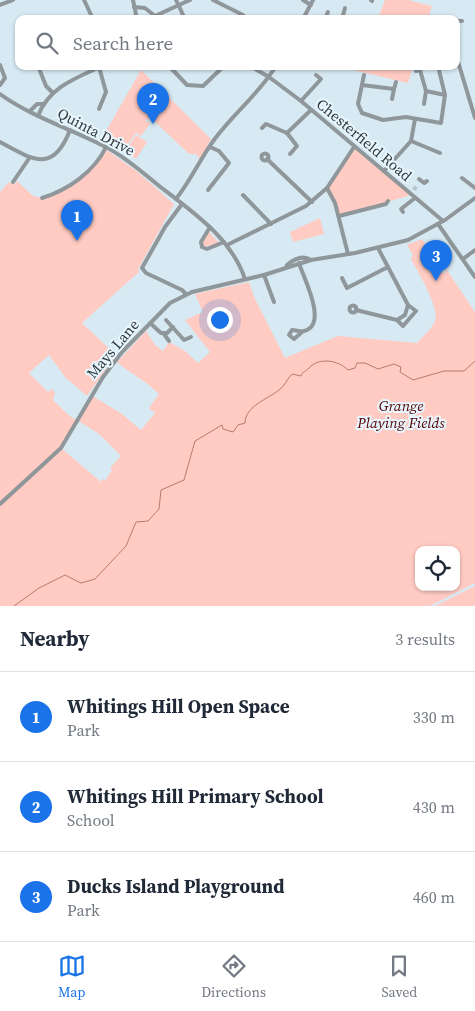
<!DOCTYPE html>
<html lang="en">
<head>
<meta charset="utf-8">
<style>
  :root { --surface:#fff; --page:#f6f6f7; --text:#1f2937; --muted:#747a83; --line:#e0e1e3; --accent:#1a73e8 }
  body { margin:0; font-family:"Source Serif 4",serif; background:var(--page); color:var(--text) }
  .controls { position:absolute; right:15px; bottom:15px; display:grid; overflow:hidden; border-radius:10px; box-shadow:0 1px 4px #0004 }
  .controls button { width:45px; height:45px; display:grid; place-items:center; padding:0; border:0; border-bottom:1px solid var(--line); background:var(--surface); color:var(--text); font:25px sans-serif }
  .you { position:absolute; left:219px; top:319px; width:18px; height:18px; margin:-12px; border:4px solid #fff; border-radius:50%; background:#1a73e8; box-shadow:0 0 0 8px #1a73e833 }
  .badge { display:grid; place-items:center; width:32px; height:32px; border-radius:50%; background:var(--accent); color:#fff; font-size:16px; font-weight:700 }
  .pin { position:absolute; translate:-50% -41px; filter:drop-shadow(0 1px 2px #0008) }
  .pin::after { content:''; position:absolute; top:26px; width:18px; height:15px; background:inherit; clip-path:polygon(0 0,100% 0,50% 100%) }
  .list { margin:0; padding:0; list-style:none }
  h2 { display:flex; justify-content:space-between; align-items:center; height:65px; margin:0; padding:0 20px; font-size:21px }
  h2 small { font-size:16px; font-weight:400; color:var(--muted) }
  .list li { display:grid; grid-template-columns:32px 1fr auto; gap:15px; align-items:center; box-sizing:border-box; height:90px; padding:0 20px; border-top:1px solid var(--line) }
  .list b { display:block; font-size:19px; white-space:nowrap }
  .list p { margin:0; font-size:16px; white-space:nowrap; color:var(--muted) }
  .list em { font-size:16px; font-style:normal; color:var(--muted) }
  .icon { flex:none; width:28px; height:28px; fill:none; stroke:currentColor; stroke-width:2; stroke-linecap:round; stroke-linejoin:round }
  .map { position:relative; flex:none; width:475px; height:606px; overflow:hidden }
  .search { position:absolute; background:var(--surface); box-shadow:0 1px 4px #0004; left:15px; right:15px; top:15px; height:55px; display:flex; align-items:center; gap:12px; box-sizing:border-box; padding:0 18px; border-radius:10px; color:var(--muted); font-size:19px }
  .sheet { height:335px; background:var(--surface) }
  nav { display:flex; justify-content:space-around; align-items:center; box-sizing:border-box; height:70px; border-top:1px solid var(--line); background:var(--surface); font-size:14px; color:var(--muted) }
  nav a { display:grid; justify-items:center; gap:2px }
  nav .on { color:var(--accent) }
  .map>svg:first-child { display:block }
  .green { fill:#ffcbc2; fill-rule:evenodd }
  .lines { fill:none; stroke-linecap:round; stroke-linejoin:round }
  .stream { stroke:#b87a70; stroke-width:1 }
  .minor-tunnel { stroke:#b6c7d0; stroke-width:4; stroke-dasharray:4 2; stroke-linecap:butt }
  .minor { stroke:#8f979b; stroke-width:4 }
  .labels { text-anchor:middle; stroke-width:4; stroke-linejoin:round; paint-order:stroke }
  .street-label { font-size:15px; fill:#333b3e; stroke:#e8f7ff }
  .park-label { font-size:15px; font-style:italic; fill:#530402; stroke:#e8f7ff }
</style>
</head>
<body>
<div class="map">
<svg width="475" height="606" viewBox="0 0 475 606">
  <rect width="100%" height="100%" fill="#d7eaf4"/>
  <g class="green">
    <polygon points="385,0 408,0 432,6 428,19 365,19 366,16 378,18"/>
    <polygon points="350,66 413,66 408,83 349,69"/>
    <polygon points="141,70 211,139 200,159 196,154 189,154 151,118 145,120 150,124 141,136 136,133 123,151 102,138"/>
    <polygon points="136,135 147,142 136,159 125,151"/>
    <polygon points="354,147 411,195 339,216 327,188"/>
    <path d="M105,149l30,21 39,34 -36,65 1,3 -57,51 34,32 -29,41 -22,-19 -16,-22 -20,18 19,19 4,-3 3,4 -2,7c8,7 14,15 23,20l15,-25 31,19 19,16 14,-17 -6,-5 10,-14c-13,-13 -28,-20 -42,-32l29,-31 9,14 8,6 6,-9 16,9 13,12 12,-11 -25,-32 18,-8 -8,-18 54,-12 6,17 30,59 53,-22 79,7c5,-6 15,-14 18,-22 5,-13 -17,-49 -24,-62l2,-4 -6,-10 15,-6 22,35 3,-4 28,42v271l-45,23h-430v-414l9,-10 5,3 3,-4 16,15 9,2 13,-4 35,-25zM77,420l22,14 22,22 -11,12 2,2 -7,11 -3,-2 -1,3 -40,-34zM419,550h37v37h-37z"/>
    <polygon points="320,218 324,234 293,242 290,232"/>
    <polygon points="209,232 219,243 204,247 202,243"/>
    <polygon points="475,586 475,606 434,606 439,604"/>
  </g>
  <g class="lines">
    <path class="stream" d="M14,606l25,-18 26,-13 16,8 14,-4 31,-33 10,-24 12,-1 11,-12 2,-19 23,-10 11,-39 27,-16 1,4 10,3 5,-7 7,-2c0,-17 23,-24 34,-33 6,-4 8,-11 13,-16l9,2c2,-5 4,-4 8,-8 10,-11 29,-8 39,2l7,-2 2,-5h8l13,6 16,-5 7,3 -1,5 13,8 31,-9h20l11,-10"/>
    <polyline class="minor-tunnel" points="414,190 417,185"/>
    <g class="minor">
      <polyline points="84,0 93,19"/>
      <polyline points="133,0 137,19"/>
      <polyline points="176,0 185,19"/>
      <polyline points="213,0 243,15 245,19"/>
      <polyline points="303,0 311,5"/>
      <polyline points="371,0 372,1"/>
      <polyline points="0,5 13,0"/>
      <polyline points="134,7 145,8 155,16 190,0"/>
      <polyline points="303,19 313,0"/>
      <polyline points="325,19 328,12"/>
      <polyline points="342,19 345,8"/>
      <polyline points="456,21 462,21"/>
      <polyline points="456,55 475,118"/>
      <polyline points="0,65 5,78 0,85"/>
      <polyline points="38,66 46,86 52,92"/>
      <polyline points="169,66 187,85 203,86 224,66"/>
      <polyline points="250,66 269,77 301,101 443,221"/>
      <polyline points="415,68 416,71 420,70 426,91 424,104"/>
      <polyline points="364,75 358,104 362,113 383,120 406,117 441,123 445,95 438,66"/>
      <polyline points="362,85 394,89 396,82"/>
      <polyline points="426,91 445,95"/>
      <path d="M0,94c32,23 71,35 106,53 19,10 35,24 52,38 33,26 73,52 87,94"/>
      <polyline points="392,99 394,89"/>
      <polyline points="301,101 321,79 316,75"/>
      <polyline points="99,109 106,92 99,67"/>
      <polyline points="30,111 37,104 43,104"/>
      <path d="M38,116c11,-29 38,-38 64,-50"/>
      <polyline points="262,128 266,124 287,133 297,146 290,154"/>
      <polyline points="287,133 311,110"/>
      <polyline points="411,141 440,153"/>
      <path d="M0,142c33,18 53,32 70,-12"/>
      <circle cx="265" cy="157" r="3.5"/>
      <polyline points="267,159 312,202"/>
      <polyline points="384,171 411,141 415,119"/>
      <polyline points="462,178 475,188"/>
      <polyline points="419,179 424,183 427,181"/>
      <polyline points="13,182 30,157"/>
      <polyline points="327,188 335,203 348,254"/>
      <polyline points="208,190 229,163 219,151 210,147"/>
      <polyline points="243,195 271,224"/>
      <path d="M42,198c26,-8 52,-26 64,-51"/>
      <path d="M176,199c15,-19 24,-40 38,-59 19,-26 45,-46 62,-74"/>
      <polyline points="182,204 165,227 142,268 146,273 182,290 186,294"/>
      <polyline points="403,212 401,209 415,198"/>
      <polyline points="339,216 386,204 388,201"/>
      <polyline points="438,224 475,277"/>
      <polyline points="210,227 201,242 202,247 207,249 224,242"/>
      <polyline points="227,245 306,206 327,188 354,147"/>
      <polyline points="463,259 475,250"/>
      <path d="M299,263c4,14 30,62 5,68 -3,1 -8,-1 -12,-1l-3,5 5,4 8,-7"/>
      <path d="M286,268l1,-3c7,-6 16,-10 24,-5"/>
      <polyline points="264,275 274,302"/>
      <polyline points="342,278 347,288 388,267"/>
      <circle cx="353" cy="309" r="3.5"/>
      <polyline points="356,310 397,320 403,326 416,311 408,305 378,248"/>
      <polyline points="166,320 184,340 191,337"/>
      <polyline points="397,320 405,315 408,305"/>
      <polyline points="150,323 161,333 167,333 173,327"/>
      <polyline points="164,334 169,341"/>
      <polyline points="0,504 61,448 103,377 122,352 170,303 192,292 264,275 311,260 355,253 408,240 445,220 475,198"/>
    </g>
  </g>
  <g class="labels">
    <g class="street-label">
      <text transform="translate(96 132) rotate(28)" y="5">Quinta Drive</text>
      <text transform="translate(364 140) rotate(40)" y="5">Chesterfield Road</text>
      <text transform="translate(113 349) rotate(-50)" y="5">Mays Lane</text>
    </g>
    <g class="park-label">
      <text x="401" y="411">Grange<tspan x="401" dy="17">Playing Fields</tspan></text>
    </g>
  </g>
</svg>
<div class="controls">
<button><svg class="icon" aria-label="locate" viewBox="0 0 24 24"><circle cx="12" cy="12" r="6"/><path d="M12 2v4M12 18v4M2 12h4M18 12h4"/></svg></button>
</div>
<div class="you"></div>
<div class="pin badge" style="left:77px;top:241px">1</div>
<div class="pin badge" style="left:153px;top:124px">2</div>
<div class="pin badge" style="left:436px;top:281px">3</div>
<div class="search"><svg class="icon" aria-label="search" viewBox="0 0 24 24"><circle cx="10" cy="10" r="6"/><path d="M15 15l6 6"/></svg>Search here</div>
</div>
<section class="sheet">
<h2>Nearby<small>3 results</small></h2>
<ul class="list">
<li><span class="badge">1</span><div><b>Whitings Hill Open Space</b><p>Park</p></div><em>330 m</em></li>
<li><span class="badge">2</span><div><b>Whitings Hill Primary School</b><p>School</p></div><em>430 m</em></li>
<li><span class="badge">3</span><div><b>Ducks Island Playground</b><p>Park</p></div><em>460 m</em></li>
</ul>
</section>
<nav>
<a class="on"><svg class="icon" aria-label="map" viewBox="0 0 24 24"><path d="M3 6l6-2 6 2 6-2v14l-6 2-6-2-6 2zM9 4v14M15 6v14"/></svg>Map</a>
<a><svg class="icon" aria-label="directions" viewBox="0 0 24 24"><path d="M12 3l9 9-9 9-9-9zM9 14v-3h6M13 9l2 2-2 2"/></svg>Directions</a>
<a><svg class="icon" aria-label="saved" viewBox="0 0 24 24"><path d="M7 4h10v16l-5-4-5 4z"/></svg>Saved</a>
</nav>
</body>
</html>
